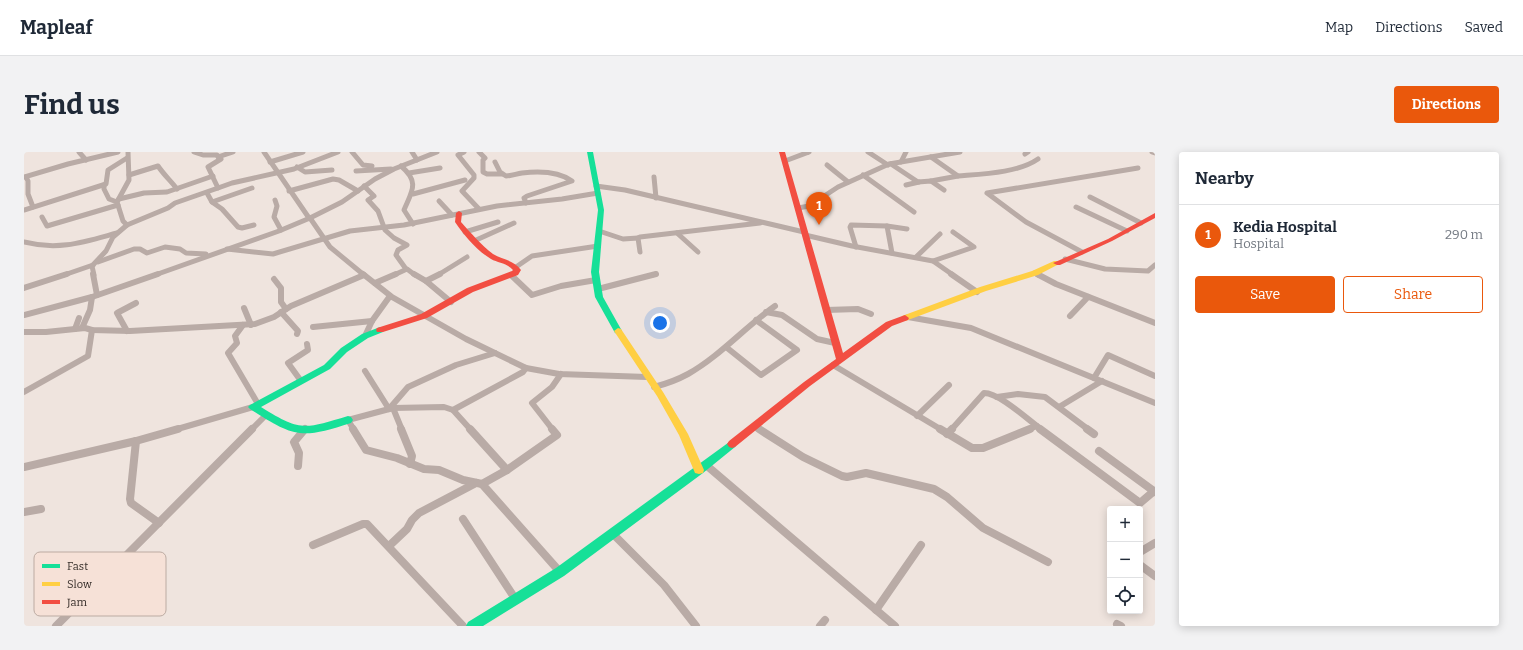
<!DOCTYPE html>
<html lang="en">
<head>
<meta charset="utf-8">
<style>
  :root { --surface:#fff; --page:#f2f2f3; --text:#1f2937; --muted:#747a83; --line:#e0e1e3; --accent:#ea580c }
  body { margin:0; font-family:Bitter,serif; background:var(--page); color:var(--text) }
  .controls { position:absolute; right:12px; bottom:12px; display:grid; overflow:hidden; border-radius:4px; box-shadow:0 2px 10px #0003 }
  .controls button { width:36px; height:36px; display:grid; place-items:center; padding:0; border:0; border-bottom:1px solid var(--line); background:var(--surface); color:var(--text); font:20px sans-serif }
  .you { position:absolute; left:636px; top:171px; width:14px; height:14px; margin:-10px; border:3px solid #fff; border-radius:50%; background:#1a73e8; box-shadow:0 0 0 6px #1a73e833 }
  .badge { display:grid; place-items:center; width:26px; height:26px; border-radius:50%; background:var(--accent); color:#fff; font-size:13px; font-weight:700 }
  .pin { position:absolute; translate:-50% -33px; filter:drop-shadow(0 1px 2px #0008) }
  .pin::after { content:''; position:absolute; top:21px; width:14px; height:12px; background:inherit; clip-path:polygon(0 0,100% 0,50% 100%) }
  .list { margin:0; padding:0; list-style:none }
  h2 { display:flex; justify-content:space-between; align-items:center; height:52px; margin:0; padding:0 16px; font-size:17px }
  h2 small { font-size:13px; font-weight:400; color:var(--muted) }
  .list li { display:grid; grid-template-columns:26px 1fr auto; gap:12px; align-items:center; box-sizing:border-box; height:60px; padding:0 16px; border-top:1px solid var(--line) }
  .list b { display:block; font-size:15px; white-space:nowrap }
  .list p { margin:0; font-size:13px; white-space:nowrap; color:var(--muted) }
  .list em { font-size:13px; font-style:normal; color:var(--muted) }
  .actions { display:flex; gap:8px; padding:12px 16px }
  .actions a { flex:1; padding:9px 0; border:1px solid var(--accent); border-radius:4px; text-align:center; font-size:14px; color:var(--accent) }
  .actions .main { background:var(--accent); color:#fff }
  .icon { flex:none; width:22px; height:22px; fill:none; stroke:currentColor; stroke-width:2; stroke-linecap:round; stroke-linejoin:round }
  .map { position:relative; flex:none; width:1131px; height:474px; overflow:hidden; border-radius:4px }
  header { display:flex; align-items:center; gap:24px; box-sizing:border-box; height:56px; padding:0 20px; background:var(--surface); border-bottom:1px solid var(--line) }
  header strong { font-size:19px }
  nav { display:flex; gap:22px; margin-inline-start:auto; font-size:14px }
  .intro { display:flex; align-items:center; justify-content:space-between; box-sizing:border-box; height:96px; padding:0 24px }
  h1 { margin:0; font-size:28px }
  .button { padding:10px 18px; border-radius:4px; background:var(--accent); color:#fff; font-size:14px; font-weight:700 }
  main { display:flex; gap:24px; padding:0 24px }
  aside { flex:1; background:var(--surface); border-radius:4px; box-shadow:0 2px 10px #0003 }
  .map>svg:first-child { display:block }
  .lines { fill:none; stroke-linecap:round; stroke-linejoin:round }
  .street-far2 { stroke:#b9aba6; stroke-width:5 }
  .street-far1 { stroke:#b9aba6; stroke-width:6 }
  .street { stroke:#b9aba6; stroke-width:8 }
  .fast { fill:#16e098; fill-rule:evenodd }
  .slow { fill:#ffcf43; fill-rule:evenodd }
  .jam { fill:#f24e42; fill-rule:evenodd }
  .key { fill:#f6e1d7; stroke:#bcaba2; stroke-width:1 }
  .key-label { font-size:11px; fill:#342c28 }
</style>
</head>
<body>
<header>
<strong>Mapleaf</strong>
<nav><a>Map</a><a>Directions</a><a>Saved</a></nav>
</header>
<div class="intro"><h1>Find us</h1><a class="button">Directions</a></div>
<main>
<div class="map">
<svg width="1131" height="474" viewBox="0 0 1131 474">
  <rect width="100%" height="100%" fill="#efe4de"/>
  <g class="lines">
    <g class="street-far2">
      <polyline points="55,0 62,8"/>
      <polyline points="170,0 179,3 193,3 197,7 184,15 194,36 208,31 270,17 314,0"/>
      <polyline points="240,0 285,66"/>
      <polyline points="328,0 339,13 348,14"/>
      <polyline points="388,0 393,8"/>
      <polyline points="440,0 434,3 450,23 450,26 438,39 455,57"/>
      <polyline points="455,0 461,6 459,8 459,20 463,22 478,22"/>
      <polyline points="844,0 864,13"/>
      <polyline points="1128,0 1131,1"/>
      <polyline points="1001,2 1004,0"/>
      <polyline points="194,5 209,0"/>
      <path d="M907,5l27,19c24,-2 60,-3 80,-17"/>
      <polyline points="761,9 785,0"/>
      <polyline points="246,10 279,0"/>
      <path d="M471,10l5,10 6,4c5,0 10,-2 16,-3 17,-2 36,-2 50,8l-45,15 -3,2 2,5"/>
      <polyline points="877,10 882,0"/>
      <polyline points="867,12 894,30 907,29 920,38"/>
      <polyline points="803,13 824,30"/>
      <path d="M377,14c19,16 11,25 3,44l9,14"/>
      <polyline points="273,15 281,20 308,18"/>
      <polyline points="332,19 367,17"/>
      <polyline points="385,21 416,16"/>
      <path d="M105,23l29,-9c6,9 13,15 19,23"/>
      <polyline points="839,23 890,60"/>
      <polyline points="0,25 44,12 94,0"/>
      <polyline points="2,25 4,29 4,42 9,55"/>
      <polyline points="630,25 632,46"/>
      <polyline points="907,29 934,24"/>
      <polyline points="80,33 80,37 85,47 93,50"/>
      <polyline points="882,33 895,30"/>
      <polyline points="340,34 350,44 344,48 354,59 361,78 370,86 383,93 374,98 372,103 382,117"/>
      <polyline points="572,34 601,38 780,80"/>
      <polyline points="265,39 309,27 315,28 334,39"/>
      <polyline points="183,41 188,50 198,57 214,75 218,76 230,73"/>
      <polyline points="389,42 441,28"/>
      <polyline points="1066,45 1117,71"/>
      <polyline points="95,47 120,41 143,40 189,24"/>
      <polyline points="251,48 253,54 250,65 257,78"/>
      <polyline points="415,49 428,63"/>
      <polyline points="188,50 228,36"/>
      <polyline points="1052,55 1103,79"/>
      <polyline points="774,56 785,54 814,35 865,12 936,0"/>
      <polyline points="0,58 82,32 84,18 103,6"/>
      <polyline points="18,65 23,74 94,53"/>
      <polyline points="286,66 306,95 340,123"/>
      <polyline points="103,73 99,69 93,50 105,28 104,0"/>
      <polyline points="863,74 868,101"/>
      <polyline points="575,79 599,87 614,86"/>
      <polyline points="441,80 474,70"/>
      <polyline points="653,81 674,100"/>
      <polyline points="781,83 828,94 909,109 929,123"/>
      <polyline points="450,89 490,71"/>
      <path d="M0,90c35,9 60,0 93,-9"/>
      <polyline points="832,95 826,75 827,73 863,74 883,77"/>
      <polyline points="203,97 249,102 326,79 380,73 473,54 538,47 574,41"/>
      <polyline points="616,100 614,86 616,85 736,71"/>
      <polyline points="1058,100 1002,70 963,41 1114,16"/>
      <polyline points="892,105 916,82"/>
      <polyline points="1041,107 1081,117 1124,119 1131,113"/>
      <polyline points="909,109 950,95 929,80"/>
      <polyline points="74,110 110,97 116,97 123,101 141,95 156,97 162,101 182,102"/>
      <polyline points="492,115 508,104 574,94"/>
      <polyline points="1011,121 1014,123"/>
      <polyline points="40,123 69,113"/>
      <polyline points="70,123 68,114 82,99 89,85 103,73 144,56 151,51 194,36"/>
      <polyline points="131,123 255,79 286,66 318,50 351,27 370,17 413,0"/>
      <polyline points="370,123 383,117 391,123"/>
      <polyline points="414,123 443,105"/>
      <polyline points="629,123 632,122"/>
    </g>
    <g class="street-far1">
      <polyline points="69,122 73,143"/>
      <polyline points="339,122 368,145 442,187 502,216 535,222 623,225"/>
      <polyline points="390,122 402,129 416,122"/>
      <polyline points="927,122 953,140"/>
      <polyline points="1013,122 1032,132 1131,171"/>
      <polyline points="487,123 508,143 537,134 572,128"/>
      <polyline points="250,127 257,136 257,150 262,157"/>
      <polyline points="402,129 427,150"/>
      <polyline points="351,131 372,122"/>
      <polyline points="0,136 43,122"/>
      <polyline points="574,137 632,122"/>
      <polyline points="220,156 227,173"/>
      <polyline points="802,158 834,157 847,162"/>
      <polyline points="257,160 274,179 273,182"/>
      <polyline points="742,160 758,163 793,187 811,191"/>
      <polyline points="0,163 68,145 134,122"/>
      <polyline points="1046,164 1064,145"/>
      <polyline points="884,165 947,176 1131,251"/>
      <polyline points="219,173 211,184 213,191 204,201 234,252"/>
      <polyline points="289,175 348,169"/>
      <polyline points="58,176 66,158 68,145"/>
      <polyline points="51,177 55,166"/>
      <polyline points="103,179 93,161 112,151"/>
      <polyline points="0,180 22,180 61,176 68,178 106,179 231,172 250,165 267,154 340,123"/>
      <polyline points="341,184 348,169 366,144"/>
      <polyline points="702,195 737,223 773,198 732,168"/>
      <polyline points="809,213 918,278"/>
      <polyline points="341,219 365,257 384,235 432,213 471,201"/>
      <polyline points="1070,226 1084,203 1131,224"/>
      <polyline points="277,229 264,211 284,198 283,192"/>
      <path d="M630,235c12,-3 23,-7 34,-13 32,-18 57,-47 87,-68"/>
      <polyline points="0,240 64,204 68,178"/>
      <polyline points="973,245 994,242 1021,245 1065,278"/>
      <polyline points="1035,255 1078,229"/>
      <polyline points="369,256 378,278"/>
      <polyline points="893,264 925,233"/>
      <polyline points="730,274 736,278"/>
      <polyline points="150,278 229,255"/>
      <polyline points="227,278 242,263"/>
      <polyline points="330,278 324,268 369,256 420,255 429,258"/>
      <polyline points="447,278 429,258 499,220 502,216"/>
      <polyline points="529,278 508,251 528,235 537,222"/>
      <path d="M927,278l33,-37c16,0 44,27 58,37"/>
      <polyline points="1003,278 1013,274"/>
    </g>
    <g class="street">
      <polyline points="329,277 342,298 373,306 400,317 415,318 439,328 458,332"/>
      <polyline points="377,277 388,304 386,312"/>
      <polyline points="446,277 483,318"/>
      <polyline points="528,277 533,283 483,318 458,332 536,420"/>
      <polyline points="735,277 779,305 818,324 823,325 842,321 910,337 923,345 959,376 1024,410"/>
      <polyline points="916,277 948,296 959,296 1006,277"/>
      <polyline points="1016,277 1116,351 1130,339"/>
      <polyline points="1063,277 1070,282"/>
      <polyline points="923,282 928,277"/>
      <polyline points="112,289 106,347 107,351 135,371"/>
      <polyline points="1075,299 1131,340"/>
      <polyline points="682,313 871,474"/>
      <polyline points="274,314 275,301 270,290 281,277"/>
      <polyline points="0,315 112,289 154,277"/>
      <polyline points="0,360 17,357"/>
      <polyline points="439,367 492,448"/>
      <polyline points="588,381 640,433 672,474"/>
      <polyline points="289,393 339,372 343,372 439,474"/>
      <polyline points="365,394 383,377 388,368 395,361 452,331"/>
      <polyline points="1116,400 1131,391"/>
      <polyline points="1116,413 1131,424"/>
      <polyline points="852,458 897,393"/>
      <polyline points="1093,472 1097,474"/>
      <polyline points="32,474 228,277"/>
      <polyline points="796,474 801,468"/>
    </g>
    <g class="fast">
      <polygon points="563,0 569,0 580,58 575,120 579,145 598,179 594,182 591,181 571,145 567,120 574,58"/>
      <path d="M356,175l3,1 1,2 -1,2 -15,6 -21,14 -17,17 -69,38c40,25 43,22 87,9l3,1 2,3 -2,3c-50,16 -56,15 -101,-14l-2,-2 2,-2 74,-40 17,-17 21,-14z"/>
      <polygon points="708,288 711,289 713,292 711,295 679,321 540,424 459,474 442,474 444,470 532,416"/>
    </g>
    <g class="slow">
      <polygon points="1030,109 1033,109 1037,111 1014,123 962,139 884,168 881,169 877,166 878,164 956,135 1008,119"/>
      <polygon points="594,176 597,177 639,240 664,282 680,318 679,321 675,322 671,321 655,283 633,244 590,179"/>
    </g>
    <g class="jam">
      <polygon points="755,0 761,0 819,201 862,170 881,163 885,166 884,168 868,174 786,234 711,295 708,296 705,295 703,292 705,289 780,230 812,207"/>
      <path d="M435,59l3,2 -1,9c10,11 20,23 32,32 10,6 21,6 28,16l-3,5 -45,17 -46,26 -44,14h-6l-1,-2 1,-2 44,-14 46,-26 45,-17 1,-1c-6,-7 -15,-7 -22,-11 -15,-9 -27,-24 -36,-37l1,-9z"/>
      <polygon points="1131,61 1131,66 1088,89 1036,113 1033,113 1029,111 1084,87"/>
    </g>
  </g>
  <rect x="10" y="400" width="132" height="64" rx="6" class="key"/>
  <rect x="18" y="412" width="18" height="4" fill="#16e098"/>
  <rect x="18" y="430" width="18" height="4" fill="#ffcf43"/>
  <rect x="18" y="448" width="18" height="4" fill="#f24e42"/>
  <g class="key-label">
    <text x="43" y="418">Fast</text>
    <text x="43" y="436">Slow</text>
    <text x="43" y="454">Jam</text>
  </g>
</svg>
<div class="controls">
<button>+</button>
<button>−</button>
<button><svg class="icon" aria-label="locate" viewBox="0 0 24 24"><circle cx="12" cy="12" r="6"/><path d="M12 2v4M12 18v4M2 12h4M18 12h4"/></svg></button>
</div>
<div class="you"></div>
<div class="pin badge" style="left:795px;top:73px">1</div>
</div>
<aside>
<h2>Nearby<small></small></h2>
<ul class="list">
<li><span class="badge">1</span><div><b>Kedia Hospital</b><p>Hospital</p></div><em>290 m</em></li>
</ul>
<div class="actions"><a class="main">Save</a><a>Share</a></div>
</aside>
</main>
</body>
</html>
